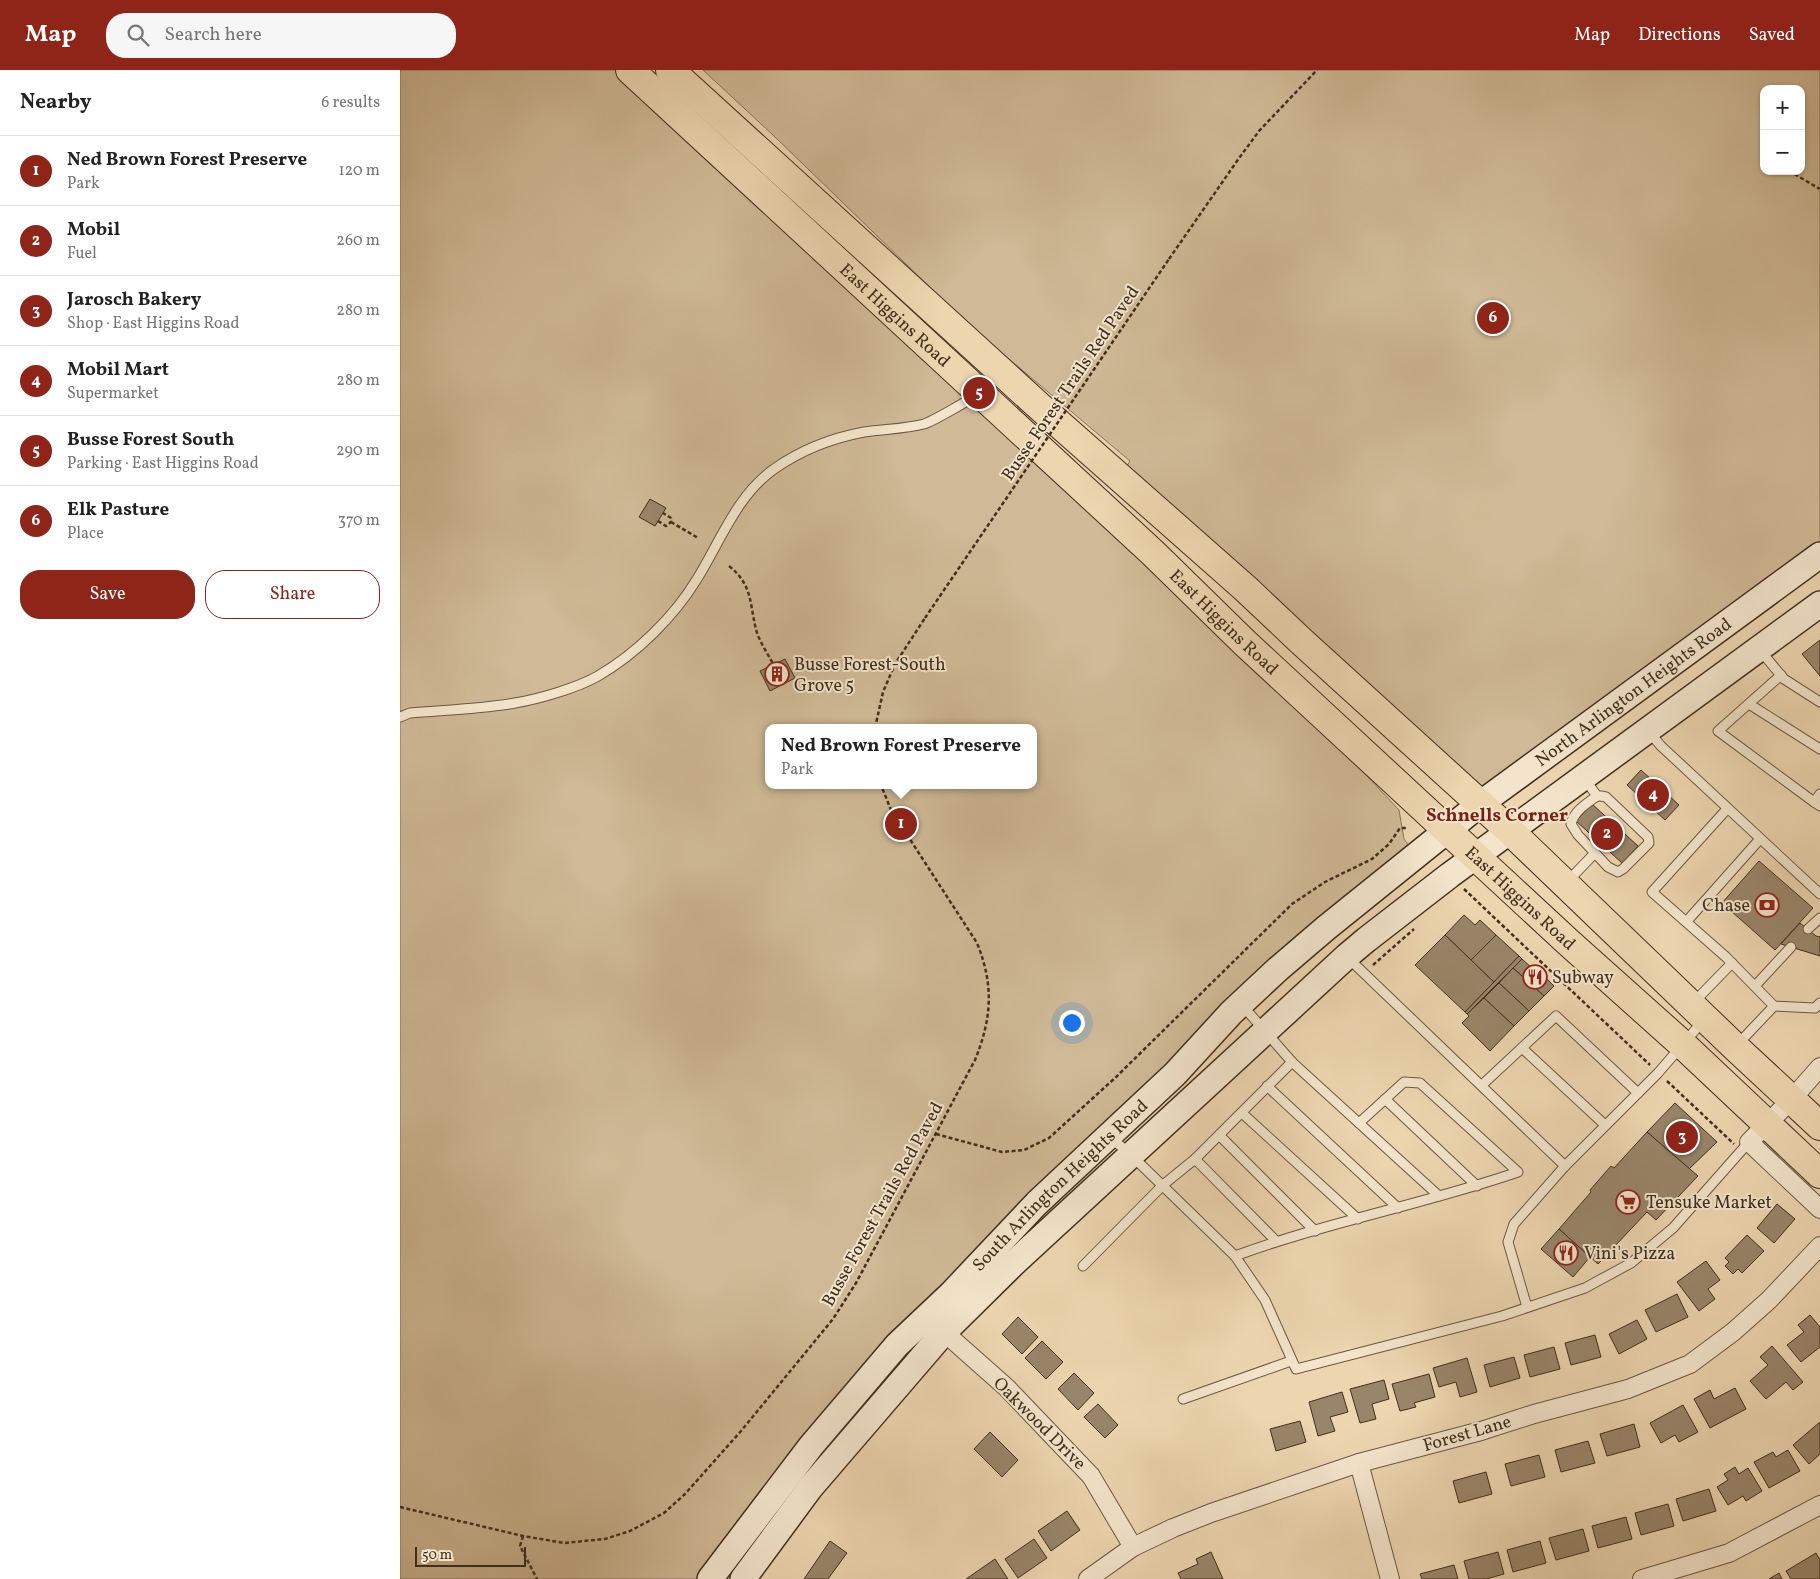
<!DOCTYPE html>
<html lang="en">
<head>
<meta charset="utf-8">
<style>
  :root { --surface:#fff; --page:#f6f6f6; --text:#222; --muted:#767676; --line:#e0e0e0; --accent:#8f2418 }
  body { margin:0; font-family:Vollkorn,serif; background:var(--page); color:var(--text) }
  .controls { position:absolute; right:15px; top:15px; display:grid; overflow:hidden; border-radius:10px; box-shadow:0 1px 4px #0004 }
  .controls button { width:45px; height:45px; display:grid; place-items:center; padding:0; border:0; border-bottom:1px solid var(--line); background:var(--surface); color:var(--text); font:25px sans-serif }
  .scale { position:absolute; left:15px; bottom:12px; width:111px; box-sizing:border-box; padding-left:5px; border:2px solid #402f1d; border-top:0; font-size:14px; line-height:18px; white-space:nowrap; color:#402f1d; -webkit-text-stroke:4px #f3e4cb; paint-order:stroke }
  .you { position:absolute; left:671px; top:952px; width:18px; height:18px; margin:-12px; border:4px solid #fff; border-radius:50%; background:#1a73e8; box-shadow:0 0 0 8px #1a73e833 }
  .badge { display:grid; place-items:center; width:32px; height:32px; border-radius:50%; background:var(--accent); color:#fff; font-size:16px; font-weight:700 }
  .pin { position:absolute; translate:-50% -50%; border:2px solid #fff; box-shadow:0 1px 5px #0006 }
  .popup { position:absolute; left:365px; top:654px; width:272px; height:65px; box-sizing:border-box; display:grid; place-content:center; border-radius:10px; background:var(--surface); filter:drop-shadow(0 1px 4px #0005); font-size:16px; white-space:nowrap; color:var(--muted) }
  .popup b { font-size:19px; color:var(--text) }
  .popup::after { content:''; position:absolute; left:50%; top:100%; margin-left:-10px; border:10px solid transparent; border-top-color:var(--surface) }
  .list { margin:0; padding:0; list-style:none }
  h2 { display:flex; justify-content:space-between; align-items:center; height:65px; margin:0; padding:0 20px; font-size:21px }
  h2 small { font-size:16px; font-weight:400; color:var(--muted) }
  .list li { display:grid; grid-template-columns:32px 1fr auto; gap:15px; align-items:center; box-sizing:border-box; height:70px; padding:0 20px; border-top:1px solid var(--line) }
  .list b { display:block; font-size:19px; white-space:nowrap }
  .list p { margin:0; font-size:16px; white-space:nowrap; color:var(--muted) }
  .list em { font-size:16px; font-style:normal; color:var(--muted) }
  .actions { display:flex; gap:10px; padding:15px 20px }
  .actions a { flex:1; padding:11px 0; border:1px solid var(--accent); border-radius:20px; text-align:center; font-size:18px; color:var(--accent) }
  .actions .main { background:var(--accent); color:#fff }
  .icon { flex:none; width:28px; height:28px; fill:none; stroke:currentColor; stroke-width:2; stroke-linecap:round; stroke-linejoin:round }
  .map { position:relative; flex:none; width:1420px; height:1509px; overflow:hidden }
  header { display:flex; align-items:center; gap:30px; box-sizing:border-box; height:70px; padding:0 25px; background:var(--accent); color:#fff }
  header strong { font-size:24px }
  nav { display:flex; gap:28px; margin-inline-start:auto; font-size:18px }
  .search { width:350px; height:45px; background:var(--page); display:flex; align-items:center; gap:12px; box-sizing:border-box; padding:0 18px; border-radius:20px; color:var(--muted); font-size:19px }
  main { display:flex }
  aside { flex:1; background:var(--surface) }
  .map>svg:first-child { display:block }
  .green { fill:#cfb996; stroke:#88745a; fill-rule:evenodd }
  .building { fill:#998569; stroke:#402f1d }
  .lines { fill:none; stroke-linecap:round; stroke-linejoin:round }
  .service-casing { stroke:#6b5842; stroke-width:11 }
  .minor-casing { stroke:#6b5842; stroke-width:20 }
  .secondary-casing { stroke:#402f1d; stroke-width:28 }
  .primary-casing { stroke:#402f1d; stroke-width:30 }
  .path { stroke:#402f1d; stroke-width:2.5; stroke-dasharray:4 2.5; stroke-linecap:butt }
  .service { stroke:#f3e4cb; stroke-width:9 }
  .minor { stroke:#f3e4cb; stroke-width:18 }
  .secondary { stroke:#f3e4cb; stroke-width:25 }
  .primary { stroke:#ecd5af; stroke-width:28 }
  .path-bridge { stroke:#402f1d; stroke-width:2.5; stroke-dasharray:4 2.5; stroke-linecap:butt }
  .labels { text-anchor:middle; stroke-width:4; stroke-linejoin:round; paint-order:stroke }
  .street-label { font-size:18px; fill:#402f1d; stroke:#f3e4cb }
  .poi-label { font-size:18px; fill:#402f1d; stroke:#f3e4cb; text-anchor:start }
  .neighbourhood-label { font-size:19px; font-weight:bold; fill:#7a1f14; stroke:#f3e4cb }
</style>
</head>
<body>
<header>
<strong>Map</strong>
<div class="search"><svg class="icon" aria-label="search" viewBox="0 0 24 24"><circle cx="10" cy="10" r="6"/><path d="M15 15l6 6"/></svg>Search here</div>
<nav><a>Map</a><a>Directions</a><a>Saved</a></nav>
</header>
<main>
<aside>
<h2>Nearby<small>6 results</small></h2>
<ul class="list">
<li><span class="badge">1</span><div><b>Ned Brown Forest Preserve</b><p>Park</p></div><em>120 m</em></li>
<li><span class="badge">2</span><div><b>Mobil</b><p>Fuel</p></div><em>260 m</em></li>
<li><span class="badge">3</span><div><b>Jarosch Bakery</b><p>Shop · East Higgins Road</p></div><em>280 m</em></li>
<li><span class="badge">4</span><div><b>Mobil Mart</b><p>Supermarket</p></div><em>280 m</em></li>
<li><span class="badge">5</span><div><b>Busse Forest South</b><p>Parking · East Higgins Road</p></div><em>290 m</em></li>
<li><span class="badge">6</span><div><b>Elk Pasture</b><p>Place</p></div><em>370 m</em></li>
</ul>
<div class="actions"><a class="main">Save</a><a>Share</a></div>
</aside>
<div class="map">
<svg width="1420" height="1509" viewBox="0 0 1420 1509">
  <rect width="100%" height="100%" fill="#ecd5af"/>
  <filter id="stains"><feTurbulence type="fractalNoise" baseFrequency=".004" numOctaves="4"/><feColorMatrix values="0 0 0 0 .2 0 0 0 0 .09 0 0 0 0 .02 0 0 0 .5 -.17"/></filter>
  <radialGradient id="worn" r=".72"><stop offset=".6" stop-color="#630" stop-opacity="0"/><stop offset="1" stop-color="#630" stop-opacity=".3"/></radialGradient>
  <g class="green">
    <path d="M0,0h230l574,533 195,207 5,29 11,15 -413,386 -291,339h-311zM368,658h266v57h-266z"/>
    <path d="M303,0h1117v480l-340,254 -361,-326 11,-17 -159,-134 -197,-191zM1364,19h37v82h-37z"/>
  </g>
  <g class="building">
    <polygon points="250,429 266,438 255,456 239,447"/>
    <polygon points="1420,570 1420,606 1402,584"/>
    <polygon points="385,589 395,608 370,621 360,601"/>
    <polygon points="1241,700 1279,735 1265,750 1227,715"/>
    <polygon points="1192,734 1238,776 1222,793 1176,751"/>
    <polygon points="1359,791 1413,838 1375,880 1322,833"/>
    <polygon points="1064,845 1075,855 1080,850 1096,865 1071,890 1045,865"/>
    <polygon points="1400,853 1416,866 1420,867 1420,886 1381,874"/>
    <polygon points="1045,865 1094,912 1065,942 1015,895"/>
    <polygon points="1096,865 1119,886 1094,912 1071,890"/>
    <polygon points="1119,886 1122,889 1067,944 1065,942"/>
    <polygon points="1122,889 1133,899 1135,897 1154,916 1144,926 1113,898"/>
    <polygon points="1113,898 1144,926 1129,941 1099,913"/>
    <polygon points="1099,913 1129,941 1114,956 1084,928"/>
    <polygon points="1084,928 1114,956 1090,981 1062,953 1069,946 1067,944"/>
    <polygon points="1275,1033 1317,1072 1289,1099 1247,1062"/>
    <polygon points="1247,1062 1298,1106 1256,1150 1247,1142 1198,1194 1159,1159 1191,1122 1190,1120 1211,1096 1214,1098"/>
    <polygon points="1377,1134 1395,1149 1374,1173 1357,1158"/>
    <polygon points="1159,1159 1190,1187 1173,1207 1141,1179"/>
    <polygon points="1347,1165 1364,1181 1342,1203 1338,1199 1333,1204 1325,1196 1329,1192 1325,1188"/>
    <polygon points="1306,1191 1320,1210 1308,1219 1315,1229 1299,1241 1277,1212"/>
    <polygon points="1277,1224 1288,1247 1256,1262 1245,1240"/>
    <polygon points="1410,1245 1420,1257 1420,1277 1401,1292 1387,1275 1404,1262 1398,1255"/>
    <polygon points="618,1247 638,1267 622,1284 602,1264"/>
    <polygon points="1237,1250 1247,1269 1219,1284 1209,1264"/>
    <polygon points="1195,1265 1201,1287 1171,1295 1165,1273"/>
    <polygon points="642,1271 663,1292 646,1309 625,1288"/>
    <polygon points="1372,1276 1403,1312 1393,1320 1386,1312 1366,1329 1350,1311 1368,1295 1360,1287"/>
    <polygon points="1154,1277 1160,1299 1130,1307 1124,1285"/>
    <polygon points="1114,1287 1120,1308 1090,1317 1084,1295"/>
    <polygon points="1067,1288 1077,1322 1060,1327 1056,1312 1039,1317 1033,1298"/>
    <polygon points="674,1303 694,1323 678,1340 658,1319"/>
    <polygon points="1029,1304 1035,1327 1014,1333 1016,1337 1000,1341 992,1314"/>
    <polygon points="984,1310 989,1329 972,1334 976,1349 960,1353 950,1319"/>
    <polygon points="1335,1318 1346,1339 1310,1358 1294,1329 1310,1320 1314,1329"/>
    <polygon points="942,1322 948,1342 930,1347 935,1361 918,1366 909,1332"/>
    <polygon points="698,1334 718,1355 705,1368 684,1347"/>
    <polygon points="1283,1335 1298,1362 1279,1372 1275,1365 1261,1373 1250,1353"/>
    <polygon points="900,1351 906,1372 876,1381 870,1359"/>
    <polygon points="1420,1352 1420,1384 1409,1394 1393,1375"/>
    <polygon points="1234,1354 1240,1377 1207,1386 1200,1364"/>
    <polygon points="590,1362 618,1390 602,1407 574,1379"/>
    <polygon points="1188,1371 1195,1393 1161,1402 1155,1380"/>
    <polygon points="1388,1380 1400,1401 1369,1418 1354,1392 1373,1382 1376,1387"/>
    <polygon points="1139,1385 1145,1407 1111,1416 1105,1394"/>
    <polygon points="1335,1397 1339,1404 1348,1398 1362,1421 1346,1431 1343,1426 1328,1435 1317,1417 1328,1410 1324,1404"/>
    <polygon points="1086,1402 1092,1424 1059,1433 1053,1411"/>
    <polygon points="1309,1419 1316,1441 1283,1451 1276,1429"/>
    <polygon points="1268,1434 1274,1456 1241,1465 1235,1443"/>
    <polygon points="667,1441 680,1460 651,1481 638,1461"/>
    <polygon points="1226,1447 1232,1469 1198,1478 1192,1456"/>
    <polygon points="1183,1459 1189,1481 1156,1490 1149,1468"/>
    <polygon points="634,1469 647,1488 618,1508 605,1489"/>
    <polygon points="430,1471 447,1483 428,1509 404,1509"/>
    <polygon points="1140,1471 1146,1493 1113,1502 1107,1480"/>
    <polygon points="811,1482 823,1509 781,1509 778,1503 798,1494 796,1489"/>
    <polygon points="1098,1482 1104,1504 1086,1509 1069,1509 1064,1491"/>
    <polygon points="1416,1483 1420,1490 1420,1509 1391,1509 1386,1501"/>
    <polygon points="595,1489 608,1509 566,1509"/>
    <polygon points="1054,1495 1058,1509 1022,1509 1020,1504"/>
    <polygon points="1379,1503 1382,1509 1369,1509"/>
  </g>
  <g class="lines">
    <g class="service-casing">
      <g id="service">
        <polyline points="1359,579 1384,609 1420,632"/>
        <polyline points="1381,605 1318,661 1414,732"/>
        <polyline points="1349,634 1420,679"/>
        <path d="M0,647l10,-4c35,-3 71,-4 105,-10 24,-4 62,-15 83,-27 38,-22 76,-59 99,-97 23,-37 40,-84 77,-110 27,-19 58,-31 90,-37 20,-3 41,-3 60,-8 7,-2 50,-26 56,-32 6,-5 12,-13 18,-19"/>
        <polyline points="1249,662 1261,676 1420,824"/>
        <polyline points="1420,724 1414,732 1420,736"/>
        <polyline points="1327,739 1252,822 1326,887 1374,936 1415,938 1420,933"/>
        <polyline points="1195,783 1208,797 1218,802 1223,799 1249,773 1248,767 1206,727 1201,726 1197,726"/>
        <path d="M1167,812l28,-29 -17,-18 -7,-11c3,-13 15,-20 26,-28l-13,-18"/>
        <polyline points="1287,851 1360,769"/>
        <polyline points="1408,859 1420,848"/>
        <polyline points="947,887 1165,1096 1258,1003 1303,951"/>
        <polyline points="1355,916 1391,877"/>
        <polyline points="1294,932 1332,893"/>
        <polyline points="842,935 892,992 1039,1126"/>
        <polyline points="1337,975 1374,936"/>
        <polyline points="1122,978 1205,1055"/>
        <polyline points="1082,1015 1156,946 1238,1023"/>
        <polyline points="867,1016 998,1138"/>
        <polyline points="985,1029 1077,1116"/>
        <polyline points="842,1043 958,1149"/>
        <polyline points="709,1066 731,1085 835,1186 865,1230 896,1299 1102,1246 1185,1218 1231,1193 1273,1158 1349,1072"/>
        <polyline points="820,1066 915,1161"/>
        <polyline points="795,1089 876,1171"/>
        <path d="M835,1186c92,-34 190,-52 283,-84l-98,-89 -16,-1 -45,41"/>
        <polyline points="683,1196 763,1115 795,1089 892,992"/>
        <polyline points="1127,1237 1108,1172 1114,1154 1165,1096"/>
        <polyline points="783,1329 891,1291"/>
      </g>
    </g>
    <g class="minor-casing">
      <g id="minor">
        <polyline points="1420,997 1391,1030 1349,1072 1420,1139"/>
        <polyline points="536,1255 607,1318 691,1406 733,1477"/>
        <polyline points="959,1393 990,1509"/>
        <polyline points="688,1509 733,1477 773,1458 811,1443 959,1393 1081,1361 1134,1344 1228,1319 1290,1294 1333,1262 1369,1230 1420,1176"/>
        <polyline points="1242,1509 1329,1483 1420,1435"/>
      </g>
    </g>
    <g class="secondary-casing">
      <g id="secondary">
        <path id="s1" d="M310,1509l101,-133 86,-101 54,-51 86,-91 138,-129 56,-61 47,-44 48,-41 154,-124 340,-249"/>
        <polyline points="343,1509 410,1418 544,1262 615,1192 947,886 966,870 1050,805 1420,534"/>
      </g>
    </g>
    <g class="primary-casing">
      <g id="primary">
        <path id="s2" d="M230,0l523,483 92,90 323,299 114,102 138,130"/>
        <polyline points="270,0 640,337 846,519 901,571 1110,761 1335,977 1420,1056"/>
      </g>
    </g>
    <g class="path">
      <polyline points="1389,101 1420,119"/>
      <polyline points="769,189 837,91 859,61 917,0"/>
      <polyline points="258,451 266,456 271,452 271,448 263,443"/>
      <polyline points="271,452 298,468"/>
      <path d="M329,496c25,20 20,39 28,67 4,11 11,21 16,31"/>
      <polyline points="475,658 483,622 495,594 525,548"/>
      <polyline points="1064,819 1250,995"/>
      <polyline points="973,895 1014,859"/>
      <polyline points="1267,1011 1334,1074"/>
      <polyline points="536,1064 602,1082 624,1080 649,1068 715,1008 892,834 925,812 972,789 989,774 1000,758 1007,758"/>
      <path d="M0,1437l123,29 41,7 41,-4 25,-8 34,-18 21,-19 56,-63 92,-112 23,-36 119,-223c17,-42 19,-75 2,-117l-86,-133 -10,-25"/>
      <polyline points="123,1466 120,1476 137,1509"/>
    </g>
    <use href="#service" class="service"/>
    <use href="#minor" class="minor"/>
    <use href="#secondary" class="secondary"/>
    <use href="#primary" class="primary"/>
    <polyline class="path-bridge" points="525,548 769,189"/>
  </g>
  <defs>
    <g id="building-ring" transform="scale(1.25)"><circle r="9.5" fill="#f3e4cb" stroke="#8f2418" stroke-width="1.5"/><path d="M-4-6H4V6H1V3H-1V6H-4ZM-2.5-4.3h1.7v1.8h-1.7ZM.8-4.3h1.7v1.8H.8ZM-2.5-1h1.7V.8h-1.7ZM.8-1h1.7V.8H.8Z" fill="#8f2418"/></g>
    <g id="bank-ring" transform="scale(1.25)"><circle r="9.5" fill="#f3e4cb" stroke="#8f2418" stroke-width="1.5"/><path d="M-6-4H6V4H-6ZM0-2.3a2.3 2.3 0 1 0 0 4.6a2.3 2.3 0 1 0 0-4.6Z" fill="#8f2418"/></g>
    <g id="restaurant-ring" transform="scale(1.25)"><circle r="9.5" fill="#f3e4cb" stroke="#8f2418" stroke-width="1.5"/><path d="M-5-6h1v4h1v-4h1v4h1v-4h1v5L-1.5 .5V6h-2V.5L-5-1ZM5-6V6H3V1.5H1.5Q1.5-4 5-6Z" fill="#8f2418"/></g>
    <g id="supermarket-ring" transform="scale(1.25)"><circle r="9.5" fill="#f3e4cb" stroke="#8f2418" stroke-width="1.5"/><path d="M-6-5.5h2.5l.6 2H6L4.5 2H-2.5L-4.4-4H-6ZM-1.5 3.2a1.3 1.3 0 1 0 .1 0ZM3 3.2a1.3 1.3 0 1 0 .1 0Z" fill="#8f2418"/></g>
  </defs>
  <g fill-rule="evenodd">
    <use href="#building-ring" x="377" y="604"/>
    <use href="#bank-ring" x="1367" y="835"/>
    <use href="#restaurant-ring" x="1135" y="907"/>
    <use href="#supermarket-ring" x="1228" y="1132"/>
    <use href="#restaurant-ring" x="1166" y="1183"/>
  </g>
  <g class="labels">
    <g class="street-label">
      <text dy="6" stroke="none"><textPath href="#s2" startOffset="361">East Higgins Road</textPath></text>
      <text transform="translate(670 313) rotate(-56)" y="6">Busse Forest Trails Red Paved</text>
      <text dy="6" stroke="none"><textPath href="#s2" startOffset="811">East Higgins Road</textPath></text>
      <text dy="6" stroke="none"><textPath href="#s1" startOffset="1286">North Arlington Heights Road</textPath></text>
      <text dy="6" stroke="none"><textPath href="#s2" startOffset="1216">East Higgins Road</textPath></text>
      <text dy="6" stroke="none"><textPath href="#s1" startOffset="528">South Arlington Heights Road</textPath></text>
      <text transform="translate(482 1134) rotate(-61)" y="6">Busse Forest Trails Red Paved</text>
      <text transform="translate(640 1353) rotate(45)" y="6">Oakwood Drive</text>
      <text transform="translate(1067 1363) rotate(-16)" y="6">Forest Lane</text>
    </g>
    <g class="poi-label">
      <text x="394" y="600">Busse Forest-South<tspan x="394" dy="21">Grove 5</tspan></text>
      <text x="1350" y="841" text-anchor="end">Chase</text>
      <text x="1152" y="913">Subway</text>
      <text x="1246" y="1138">Tensuke Market</text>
      <text x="1184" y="1189">Vini's Pizza</text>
    </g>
    <g class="neighbourhood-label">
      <text x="1097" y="751">Schnells Corner</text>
    </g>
  </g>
  <rect width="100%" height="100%" filter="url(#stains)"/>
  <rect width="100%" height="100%" fill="url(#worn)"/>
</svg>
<div class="controls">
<button>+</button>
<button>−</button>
</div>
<div class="scale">50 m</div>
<div class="you"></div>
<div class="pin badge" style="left:501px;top:754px">1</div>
<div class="popup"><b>Ned Brown Forest Preserve</b>Park</div>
<div class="pin badge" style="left:1207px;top:764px">2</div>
<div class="pin badge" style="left:1282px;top:1067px">3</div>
<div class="pin badge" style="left:1253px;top:725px">4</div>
<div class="pin badge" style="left:579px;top:323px">5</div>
<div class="pin badge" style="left:1093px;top:248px">6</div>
</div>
</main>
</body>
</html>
